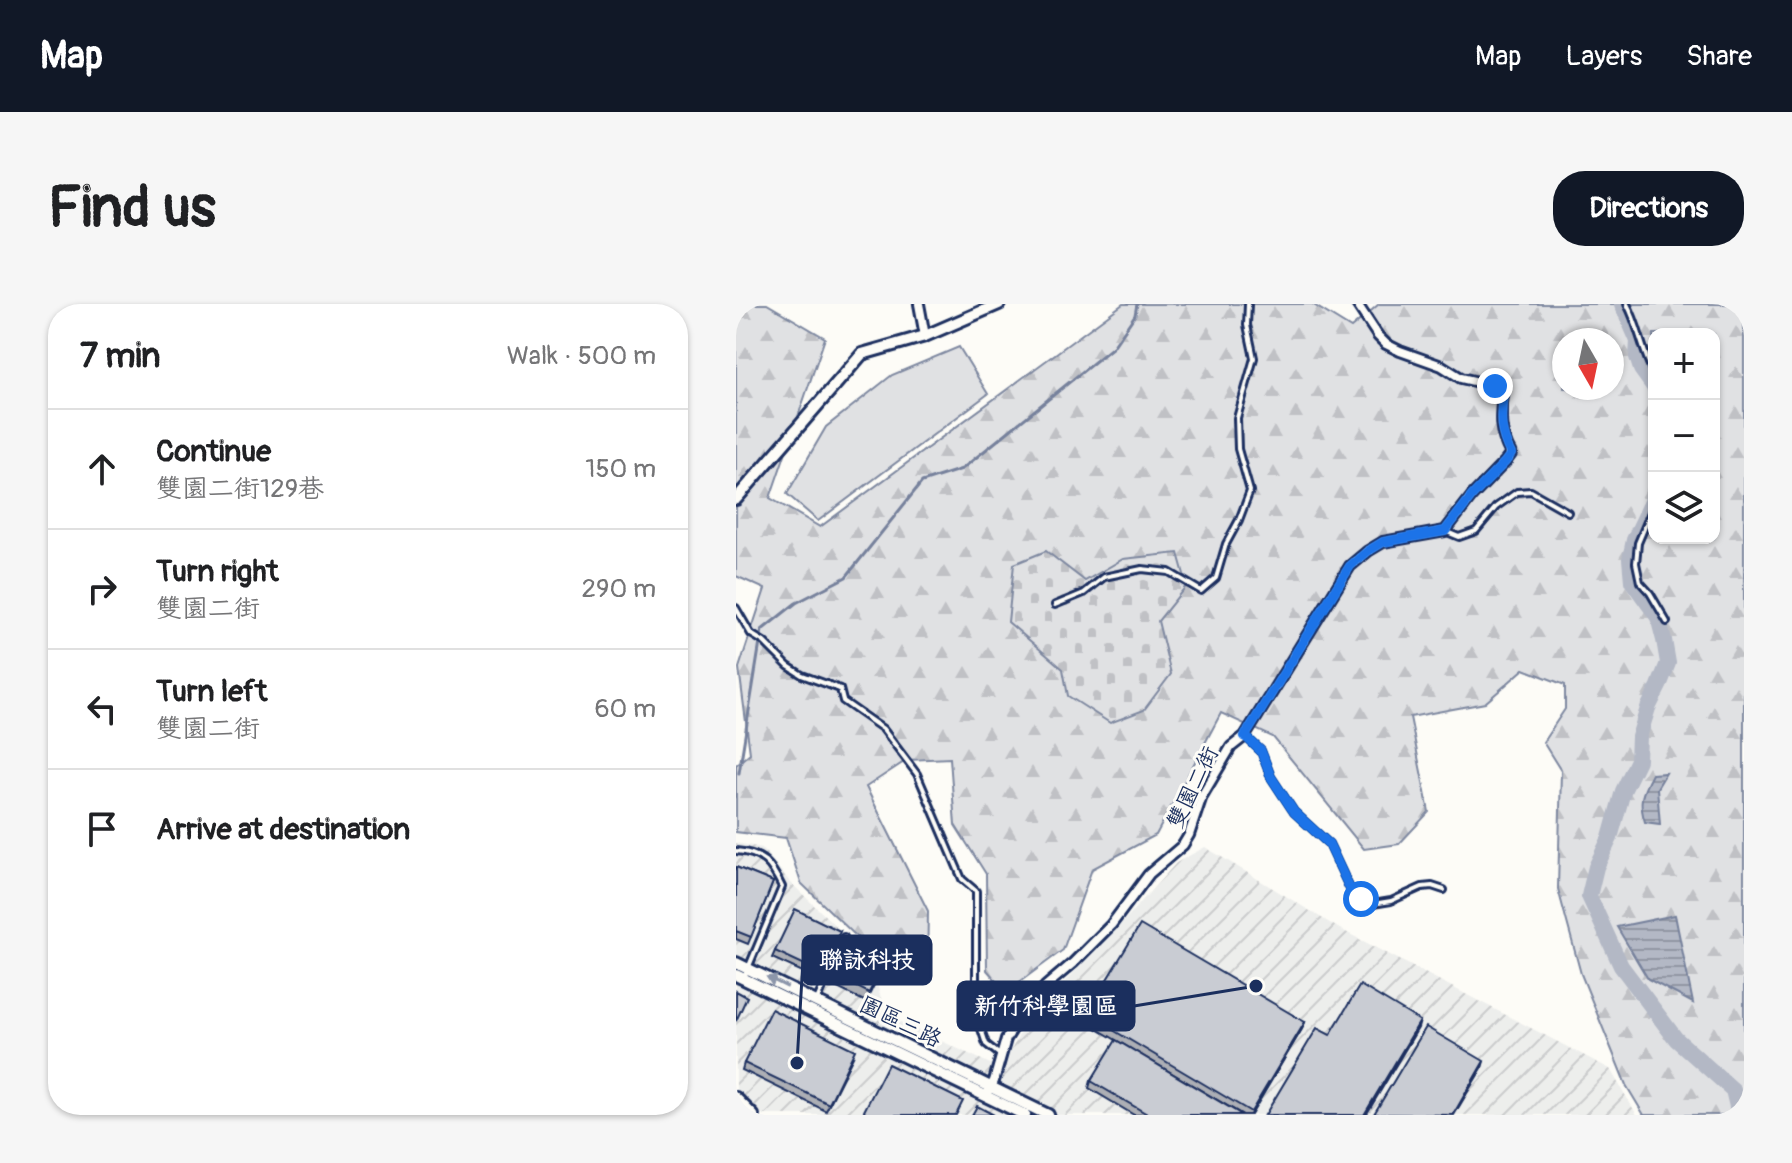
<!DOCTYPE html>
<html lang="en">
<head>
<meta charset="utf-8">
<style>
  :root { --surface:#fff; --page:#f6f6f6; --text:#202124; --muted:#757577; --line:#e0e0e0; --accent:#111827 }
  body { margin:0; font-family:Pangolin,"LXGW WenKai TC",sans-serif; background:var(--page); color:var(--text) }
  .controls { position:absolute; right:24px; top:24px; display:grid; overflow:hidden; border-radius:16px; box-shadow:0 2px 6px #0004 }
  .controls button { width:72px; height:72px; display:grid; place-items:center; padding:0; border:0; border-bottom:2px solid var(--line); background:var(--surface); color:var(--text); font:40px sans-serif }
  .compass { position:absolute; left:816px; top:24px; width:72px; height:72px; border-radius:50%; background:var(--surface); box-shadow:0 2px 6px #0004; rotate:171deg }
  .stop { position:absolute; width:24px; height:24px; margin:-18px; border:6px solid #1a73e8; border-radius:50%; background:#fff }
  .stop.end { background:#1a73e8; border-color:#fff; box-shadow:0 2px 8px #0008 }
  .list { margin:0; padding:0; list-style:none }
  h2 { display:flex; justify-content:space-between; align-items:center; height:104px; margin:0; padding:0 32px; font-size:34px }
  h2 small { font-size:26px; font-weight:400; color:var(--muted) }
  .list li { display:grid; grid-template-columns:52px 1fr auto; gap:24px; align-items:center; box-sizing:border-box; height:120px; padding:0 32px; border-top:2px solid var(--line) }
  .list b { display:block; font-size:30px; white-space:nowrap }
  .list p { margin:0; font-size:26px; white-space:nowrap; color:var(--muted) }
  .list em { font-size:26px; font-style:normal; color:var(--muted) }
  .icon { flex:none; width:44px; height:44px; fill:none; stroke:currentColor; stroke-width:2; stroke-linecap:round; stroke-linejoin:round }
  .map { position:relative; flex:none; width:1008px; height:811px; overflow:hidden; border-radius:32px }
  header { display:flex; align-items:center; gap:48px; box-sizing:border-box; height:112px; padding:0 40px; background:var(--accent); color:#fff }
  header strong { font-size:38px }
  nav { display:flex; gap:44px; margin-inline-start:auto; font-size:28px }
  .intro { display:flex; align-items:center; justify-content:space-between; box-sizing:border-box; height:192px; padding:0 48px }
  h1 { margin:0; font-size:56px }
  .button { padding:20px 36px; border-radius:32px; background:var(--accent); color:#fff; font-size:28px; font-weight:700 }
  main { display:flex; gap:48px; padding:0 48px }
  aside { flex:1; background:var(--surface); border-radius:32px; box-shadow:0 2px 6px #0004 }
  .map>svg:first-child { display:block }
  .industrial { fill:url(#industrial-furrows) }
  .grass { fill:#e0e1e3; stroke:#7e88a0; stroke-width:2 }
  .forest { fill:url(#forest-firs); stroke:#7e88a0; stroke-width:2; fill-rule:evenodd }
  .cemetery { fill:url(#cemetery-stones); stroke:#7e88a0; stroke-width:2 }
  .water { fill:url(#water-rules); stroke:#76819c; stroke-width:2 }
  .lines { fill:none; stroke-linecap:round; stroke-linejoin:round }
  .stream { stroke:#76819c; stroke-width:3 }
  .river { stroke:#b3b8c5; stroke-width:16 }
  .service-casing { stroke:#1b2f5e; stroke-width:10 }
  .minor-casing { stroke:#1b2f5e; stroke-width:14 }
  .tertiary-casing { stroke:#1b2f5e; stroke-width:16 }
  .service { stroke:#fdfcf7; stroke-width:4 }
  .minor { stroke:#fdfcf7; stroke-width:8 }
  .tertiary { stroke:#fdfcf7; stroke-width:10 }
  .wall { fill:#adafb5; stroke:#1b2f5e; stroke-width:2 }
  .shaded-wall { fill:#8d8f94; stroke:#1b2f5e; stroke-width:2 }
  .building { fill:#c9ccd3; stroke:#1b2f5e; stroke-width:2 }
  .oneway { fill:#8c96aa }
  .route { stroke:#1a73e8; stroke-width:10 }
  .labels { text-anchor:middle; stroke-width:6; stroke-linejoin:round; paint-order:stroke }
  .street-label { font-size:22px; fill:#1b2f5e; stroke:#fdfcf7 }
  .leader { fill:none; stroke:#1b2f5e; stroke-width:3 }
  .callout-dot { fill:#1b2f5e; stroke:#fdfcf7; stroke-width:3 }
  .callout { fill:#1b2f5e; stroke:#1b2f5e; stroke-width:3 }
  .callout-label { font-size:24px; text-anchor:middle; font-weight:bold; fill:#fff }
</style>
</head>
<body>
<header>
<strong>Map</strong>
<nav><a>Map</a><a>Layers</a><a>Share</a></nav>
</header>
<div class="intro"><h1>Find us</h1><a class="button">Directions</a></div>
<main>
<aside>
<h2>7 min<small>Walk · 500 m</small></h2>
<ul class="list">
<li><svg class="icon" aria-label="ahead" viewBox="0 0 24 24"><path d="M12 20V5M6 11l6-6 6 6"/></svg><div><b>Continue</b><p>雙園二街129巷</p></div><em>150 m</em></li>
<li><svg class="icon" aria-label="right" viewBox="0 0 24 24"><path d="M7 20v-9h11M14 6l5 5-5 5"/></svg><div><b>Turn right</b><p>雙園二街</p></div><em>290 m</em></li>
<li><svg class="icon" aria-label="left" viewBox="0 0 24 24"><path d="M17 20v-9H6M10 6l-5 5 5 5"/></svg><div><b>Turn left</b><p>雙園二街</p></div><em>60 m</em></li>
<li><svg class="icon" aria-label="arrive" viewBox="0 0 24 24"><path d="M6 21V4h12l-3 4 3 4H6"/></svg><div><b>Arrive at destination</b></div></li>
</ul>
</aside>
<div class="map">
<svg width="1008" height="811" viewBox="0 0 1008 811">
  <defs>
    <pattern id="industrial-furrows" width="10" height="10" patternUnits="userSpaceOnUse" patternTransform="scale(2)"><rect width="10" height="10" fill="#edeeec"/><path d="M-1 1l2-2M0 10L10 0M9 11l2-2" fill="none" stroke="#cbcccd"/></pattern>
    <pattern id="forest-firs" width="22" height="20" patternUnits="userSpaceOnUse" patternTransform="scale(2)"><rect width="22" height="20" fill="#e0e1e3"/><path d="M5 1l3.5 6h-7zM16 11l3.5 6h-7z" fill="#c0c1c5"/></pattern>
    <pattern id="cemetery-stones" width="16" height="16" patternUnits="userSpaceOnUse" patternTransform="scale(2)"><rect width="16" height="16" fill="#e0e1e3"/><path d="M2 7V4a2 2 0 0 1 4 0v3zM10 15v-3a2 2 0 0 1 4 0v3z" fill="#c0c1c5"/></pattern>
    <pattern id="water-rules" width="6" height="5" patternUnits="userSpaceOnUse" patternTransform="scale(2)"><rect width="6" height="5" fill="#b3b8c5"/><path d="M0 2.5h6" fill="none" stroke="#9196a3"/></pattern>
  </defs>
  <rect width="100%" height="100%" fill="#fdfcf7"/>
  <filter id="ink" filterUnits="userSpaceOnUse"><feTurbulence type="fractalNoise" baseFrequency=".0125" numOctaves="2"/><feDisplacementMap in="SourceGraphic" scale="16" xChannelSelector="R" yChannelSelector="G"/><feConvolveMatrix kernelMatrix="1 2 1 2 8 2 1 2 1" color-interpolation-filters="sRGB"/></filter>
  <g filter="url(#ink)">
    <polygon class="industrial" points="0,539 26,544 54,578 133,654 150,711 265,765 292,714 368,639 440,559 469,543 602,624 874,765 901,811 0,811"/>
    <polygon class="grass" points="223,43 252,90 82,217 51,190 90,123 156,71"/>
    <path class="forest" d="M0,0h31l58,34 -55,160 50,29 303,-223h189l39,24 28,-24h365v811h-100l-18,-30 -45,-111 -23,-85 3,-118 -18,-29 22,-33v-24l-41,-16 -39,34 -75,14 19,95 -30,32 -35,5 -91,-112 -52,-24 -65,122 -64,34 -29,81 -57,42 -19,-22 -1,-96 -31,-49 -5,-67 -43,2 -41,27 62,124 -1,59 -42,-6 -84,-81 -15,-45 -50,-6v-67l14,-12 -11,-85 26,-79 -29,-13zM918,30h60v204h-60zM828,36h48v48h-48z"/>
    <polygon class="cemetery" points="310,247 349,277 387,255 442,249 451,281 422,317 435,370 408,406 374,419 332,392 327,365 272,318 278,260"/>
    <g class="water">
      <path d="M930,469l-9,15 3,36 -15,-2c-7,-21 -3,-29 7,-48z"/>
      <polygon points="939,611 957,699 912,675 881,623"/>
    </g>
    <g class="lines">
      <polyline class="stream" points="3,469 26,326 60,299 110,273 186,178 226,165 377,43 399,11 401,0"/>
      <g class="river">
        <polyline points="886,0 902,37 901,53 905,65 918,83"/>
        <polyline points="918,188 916,198 898,236 894,255 896,277 922,313 928,336 932,359 923,382 912,404 903,433 902,456 887,487 874,534 860,563 853,592 885,662 940,735 997,786 1003,811"/>
      </g>
      <g class="service-casing">
        <g id="service">
          <path d="M891,0c12,22 15,48 27,70"/>
          <polyline points="918,201 902,239 900,259 904,278 914,289 931,318"/>
          <polyline points="711,228 723,233 740,227 760,203 781,188 795,187 832,208"/>
          <polyline points="319,301 348,289 368,273 406,265 433,268 465,287 480,274 490,240 503,216 514,187 502,145 501,114 518,54 511,21 512,0"/>
          <polyline points="0,304 15,330 28,338 52,362 66,371 104,385 107,397 147,425 181,470 226,575 240,587 240,710 250,740 264,751"/>
          <polyline points="509,432 525,447 535,473 558,508 593,540 614,585 625,595 637,600 655,597 686,583 696,582 708,586"/>
          <path d="M0,547c27,2 35,13 46,36l-38,91"/>
          <polyline points="80,698 108,633"/>
        </g>
      </g>
      <g class="minor-casing">
        <g id="minor">
          <polyline points="183,0 189,32"/>
          <path d="M253,786l5,-9 12,-42 10,-16 30,-37 27,-23 38,-38 38,-51 34,-29 6,-10 13,-39 29,-49 14,-11 105,-170 18,-15 15,-9 62,-11 27,-35 33,-34 6,-8c-12,-22 -11,-36 -8,-59l-8,-9 -34,-8 -19,-12 -42,-15 -14,-7 -8,-8 -21,-32"/>
          <polyline points="0,793 18,811"/>
        </g>
      </g>
      <g class="tertiary-casing">
        <g id="tertiary">
          <polyline points="0,195 126,50 189,32 263,0"/>
          <polyline points="0,659 312,811"/>
          <polyline points="0,671 289,811"/>
        </g>
      </g>
      <use href="#service" class="service"/>
      <use href="#minor" class="minor"/>
      <use href="#tertiary" class="tertiary"/>
    </g>
    <g class="wall">
      <polygon points="0,563 37,578 12,640 0,635"/>
      <polygon points="104,627 82,675 36,654 39,647"/>
      <polygon points="97,671 139,679 130,698 93,680"/>
      <polygon points="350,710 569,718 566,725 515,811 507,811 348,717"/>
      <polygon points="117,753 90,807 6,766 8,759"/>
      <polygon points="355,777 506,811 398,811 353,784"/>
    </g>
    <g class="shaded-wall">
      <polygon points="684,717 682,724 630,811 628,811"/>
      <polygon points="569,718 566,725 514,811 515,808"/>
      <polygon points="748,757 746,764 718,811 717,811"/>
    </g>
    <g class="building">
      <polygon points="0,563 37,578 15,633 0,627"/>
      <polygon points="59,605 104,627 84,668 39,647"/>
      <polygon points="404,621 569,718 515,808 350,710"/>
      <polygon points="112,640 133,650 142,670 133,689 97,671"/>
      <polygon points="624,681 684,717 628,811 529,811 581,724 594,731"/>
      <polygon points="0,687 11,693 0,717"/>
      <polygon points="35,705 119,746 93,800 8,759"/>
      <polygon points="690,723 748,757 717,811 638,810"/>
      <polygon points="380,736 506,811 413,811 355,777"/>
      <polygon points="152,760 227,797 220,811 126,811"/>
      <polygon points="241,802 258,811 236,811"/>
    </g>
    <defs><path id="oneway-solid" d="M-6-.8H1V-3.2L6.5 0L1 3.2V.8H-6Z" transform="scale(2)"/></defs>
    <use class="oneway" href="#oneway-solid" transform="translate(41 678) rotate(-154)"/>
  </g>
  <g class="lines" filter="url(#ink)">
    <path class="route" d="M625,595l-11,-10 -21,-45 -35,-32 -23,-35 -10,-26 -16,-15 105,-170 18,-15 15,-9 62,-11 27,-35 33,-34 6,-8c-11,-20 -11,-37 -8,-59l-8,-9"/>
  </g>
  <g class="labels">
    <g class="street-label">
      <text transform="translate(456 483) rotate(-64)" y="8">雙園二街</text>
      <text transform="translate(165 717) rotate(26)" y="8">園區三路</text>
    </g>
  </g>
  <path class="leader" d="M61 759L67 656M520 682L398 702"/>
  <g class="callout-dot">
    <circle cx="61" cy="759" r="8"/>
    <circle cx="520" cy="682" r="8"/>
  </g>
  <g class="callout">
    <rect x="67" y="632" width="128" height="48" rx="8"/>
    <rect x="222" y="678" width="176" height="48" rx="8"/>
  </g>
  <g class="callout-label">
    <text x="131" y="664">聯詠科技</text>
    <text x="310" y="710">新竹科學園區</text>
  </g>
</svg>
<div class="controls">
<button>+</button>
<button>−</button>
<button><svg class="icon" aria-label="layers" viewBox="0 0 24 24"><path d="M12 4l9 5-9 5-9-5zM3 14l9 5 9-5"/></svg></button>
</div>
<svg class="compass" viewBox="-18 -18 36 36"><path d="M0-13l5 13h-10z" fill="#e53935"/><path d="M0 13l5-13h-10z" fill="#757577"/></svg>
<div class="stop" style="left:625px;top:595px"></div>
<div class="stop end" style="left:759px;top:82px"></div>
</div>
</main>
</body>
</html>
